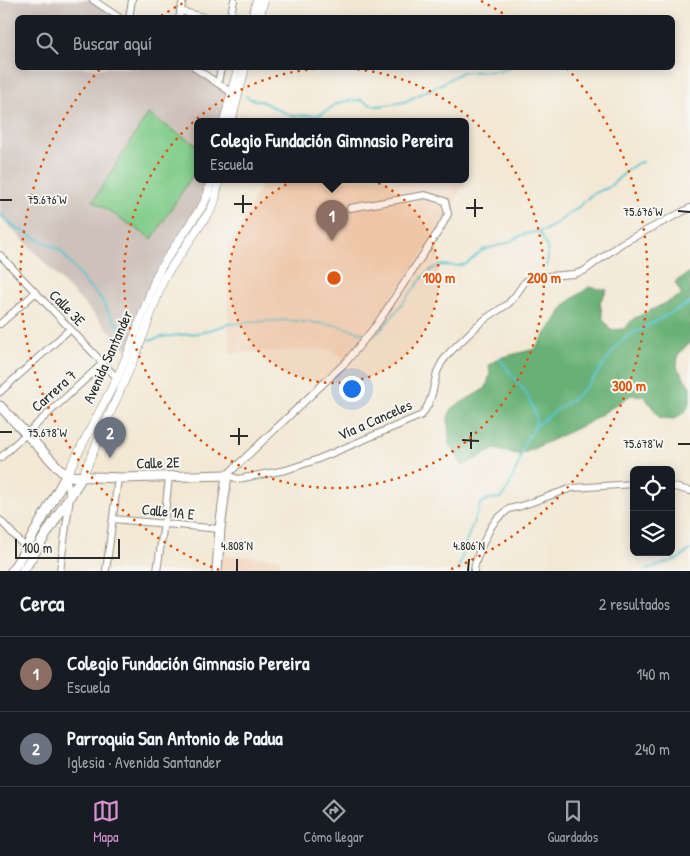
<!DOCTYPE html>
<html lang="es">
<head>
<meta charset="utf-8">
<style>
  :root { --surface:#171b24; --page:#20242c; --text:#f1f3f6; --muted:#9ea1a6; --line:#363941; --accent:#d690ce }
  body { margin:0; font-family:"Patrick Hand",sans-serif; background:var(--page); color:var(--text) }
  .controls { position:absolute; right:15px; bottom:15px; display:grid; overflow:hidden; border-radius:8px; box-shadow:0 2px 12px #0003 }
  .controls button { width:45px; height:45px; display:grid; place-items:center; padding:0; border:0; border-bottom:1px solid var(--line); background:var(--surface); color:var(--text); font:25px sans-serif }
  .scale { position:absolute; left:15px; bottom:12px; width:105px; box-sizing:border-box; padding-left:5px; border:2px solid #2b2b2b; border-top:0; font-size:14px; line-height:18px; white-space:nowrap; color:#2b2b2b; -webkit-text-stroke:4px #f6f6f2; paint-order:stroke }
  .you { position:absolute; left:351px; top:388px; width:18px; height:18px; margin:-12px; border:4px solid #fff; border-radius:50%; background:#1a73e8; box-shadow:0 0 0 8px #1a73e833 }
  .badge { display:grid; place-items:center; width:32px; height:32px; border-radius:50%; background:var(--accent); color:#fff; font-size:16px; font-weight:700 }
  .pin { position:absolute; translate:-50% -41px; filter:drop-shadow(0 1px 2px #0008) }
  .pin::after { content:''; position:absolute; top:26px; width:18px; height:15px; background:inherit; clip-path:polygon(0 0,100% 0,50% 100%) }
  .popup { position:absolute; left:194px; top:118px; width:275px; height:65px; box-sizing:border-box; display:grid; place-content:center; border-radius:8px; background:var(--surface); filter:drop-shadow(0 1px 4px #0005); font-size:16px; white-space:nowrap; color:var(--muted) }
  .popup b { font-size:19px; color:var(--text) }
  .popup::after { content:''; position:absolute; left:50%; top:100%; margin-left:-10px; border:10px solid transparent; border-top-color:var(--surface) }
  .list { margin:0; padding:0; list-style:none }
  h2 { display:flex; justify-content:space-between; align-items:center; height:65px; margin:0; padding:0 20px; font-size:21px }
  h2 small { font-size:16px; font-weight:400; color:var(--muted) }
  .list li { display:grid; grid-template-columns:32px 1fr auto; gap:15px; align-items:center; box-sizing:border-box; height:75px; padding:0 20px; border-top:1px solid var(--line) }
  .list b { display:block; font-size:19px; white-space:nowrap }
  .list p { margin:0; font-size:16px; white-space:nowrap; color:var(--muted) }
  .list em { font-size:16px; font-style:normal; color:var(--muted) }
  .icon { flex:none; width:28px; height:28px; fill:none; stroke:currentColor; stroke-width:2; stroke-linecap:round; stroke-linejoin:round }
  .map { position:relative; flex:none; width:690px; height:571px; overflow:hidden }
  .search { position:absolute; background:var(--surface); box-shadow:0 2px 12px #0003; left:15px; right:15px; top:15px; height:55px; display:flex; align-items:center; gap:12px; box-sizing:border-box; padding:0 18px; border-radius:8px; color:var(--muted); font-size:19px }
  .sheet { height:215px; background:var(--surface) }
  nav { display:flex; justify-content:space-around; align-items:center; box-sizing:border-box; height:70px; border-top:1px solid var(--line); background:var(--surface); font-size:14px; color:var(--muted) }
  nav a { display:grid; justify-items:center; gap:2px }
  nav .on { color:var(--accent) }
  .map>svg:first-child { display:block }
  .built { fill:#f1d5bc }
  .industrial { fill:#cec1b9 }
  .green { fill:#81cc89; stroke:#567c5a }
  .forest { fill:#68b075; stroke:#4a6e50 }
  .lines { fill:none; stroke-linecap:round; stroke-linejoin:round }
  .stream { stroke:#59c5d1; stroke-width:2 }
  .minor-casing { stroke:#8f8a80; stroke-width:8 }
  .tertiary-casing { stroke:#8f8a80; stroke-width:9 }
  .secondary-casing { stroke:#8f8a80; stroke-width:11 }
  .minor { stroke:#fff; stroke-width:6 }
  .tertiary { stroke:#fff; stroke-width:8 }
  .secondary { stroke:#fff; stroke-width:9 }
  .ticks { fill:none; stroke:#2b2b2b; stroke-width:2 }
  .ring { fill:none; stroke:#df570e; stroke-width:2.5; stroke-dasharray:2.5 5 }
  .labels { text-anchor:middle; stroke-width:4; stroke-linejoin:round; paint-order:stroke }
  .street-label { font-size:15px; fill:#2b2b2b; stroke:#f6f6f2 }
  .ticks-label { font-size:12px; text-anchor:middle; fill:#2b2b2b; stroke:#f6f6f2; stroke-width:4; stroke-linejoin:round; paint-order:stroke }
  .centre { fill:#df570e; stroke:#f6f6f2; stroke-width:2.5 }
  .ring-label { font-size:15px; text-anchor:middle; font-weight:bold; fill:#df570e; stroke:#f6f6f2; stroke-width:4; stroke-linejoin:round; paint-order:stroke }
</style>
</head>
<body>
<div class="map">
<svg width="690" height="571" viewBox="0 0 690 571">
  <rect width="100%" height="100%" fill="#f6f6f2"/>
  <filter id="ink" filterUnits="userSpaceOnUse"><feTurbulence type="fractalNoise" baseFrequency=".02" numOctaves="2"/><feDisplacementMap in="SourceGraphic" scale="10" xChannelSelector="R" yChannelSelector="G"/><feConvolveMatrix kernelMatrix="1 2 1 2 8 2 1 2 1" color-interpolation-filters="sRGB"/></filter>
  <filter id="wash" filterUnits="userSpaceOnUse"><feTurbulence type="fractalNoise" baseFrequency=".0096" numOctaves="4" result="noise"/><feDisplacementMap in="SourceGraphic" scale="20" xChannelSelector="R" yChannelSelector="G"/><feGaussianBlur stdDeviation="1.12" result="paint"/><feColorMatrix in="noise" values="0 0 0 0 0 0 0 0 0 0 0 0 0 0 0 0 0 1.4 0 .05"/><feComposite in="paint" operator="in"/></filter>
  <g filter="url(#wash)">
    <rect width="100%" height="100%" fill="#f3e8d4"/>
    <g class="built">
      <polygon points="466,147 467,147 467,178 440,229 347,361 331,349 230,353 226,253 264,180 466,180"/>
      <polygon points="218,556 280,558 279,571 217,571"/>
    </g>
    <polygon class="industrial" points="0,0 93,0 120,17 18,18 18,68 195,68 231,92 224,122 198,122 198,180 211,180 208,194 161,267 129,351 0,216"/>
    <polygon class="green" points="148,114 198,146 198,167 152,239 93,201"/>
    <polygon class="forest" points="690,272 690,344 686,346 678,355 677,367 690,387 690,403 685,412 674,419 660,418 644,396 631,395 588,423 520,455 494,449 463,466 449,444 448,417 452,408 486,388 490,374 489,365 499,358 535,349 567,303 589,287 607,290 600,302 603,319 611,330 624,329 633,319 682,295 675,282"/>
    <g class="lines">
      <g class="stream">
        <polyline points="246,96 251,99 261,101 291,116 318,115 323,113 336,104 346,101 361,100 371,105 379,106 404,102 445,82 462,72 500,71 510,68"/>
        <polyline points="0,213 14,227 60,250 88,286 100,297 108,312 123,332 131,334"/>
        <polyline points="539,231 547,247 548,256 546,267"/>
        <polyline points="145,338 151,340 162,337 199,333 229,324 254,322 286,320 336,325 373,336 379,332 390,319 423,277 432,269 441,265 457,266 466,264 483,250 507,243 522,235 545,230 551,227 581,205 591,195 599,191 608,188 629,169 638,163 643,162"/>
        <polyline points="499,358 527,394 536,415 535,427"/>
        <polyline points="458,571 467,539 480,505 483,502 489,499 500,498 504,494 508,488 518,466 525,442 535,427 546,418 579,394 594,378 617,346 628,336 690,303"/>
        <polyline points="644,571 647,569 678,559 690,550"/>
      </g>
    </g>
  </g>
  <g filter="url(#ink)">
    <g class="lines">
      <g class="minor-casing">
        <g id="minor">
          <polyline points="93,0 120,18"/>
          <polyline points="180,11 207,18"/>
          <polyline points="129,18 132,0"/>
          <polyline points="179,18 183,0"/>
          <polyline points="230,18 234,0"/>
          <polyline points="195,68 235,95"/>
          <polyline points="218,83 221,68"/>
          <polyline points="350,208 425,195 445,201 448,214 440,229 377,324 347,361 227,475 238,479 286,470 316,460 422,415 428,405 432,394 437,372 442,362 450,352 478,325 488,317 508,304 515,296 524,283 529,279 536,277 574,274 584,271 622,243 690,208"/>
          <polyline points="0,255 117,378"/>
          <polyline points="0,324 35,293"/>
          <polyline points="0,392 70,329"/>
          <polyline points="0,458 103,363"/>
          <polyline points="671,486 690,491"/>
          <polyline points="113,519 220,529"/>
          <polyline points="0,520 26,548"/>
          <polyline points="60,571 70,497 66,476"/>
          <polyline points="106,571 118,478"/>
          <polyline points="157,571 164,523 169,477"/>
          <polyline points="474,571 475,565 480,549 491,527 496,520 509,509 521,506 572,488 634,484"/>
        </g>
      </g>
      <g class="tertiary-casing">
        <g id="tertiary">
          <polyline points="252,18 257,0"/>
          <polyline points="259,18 264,0"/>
          <polyline points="224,122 238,68"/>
          <polyline points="231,122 245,68"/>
          <polyline points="66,476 117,378 129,351 156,277 161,267 203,205 208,194 211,180"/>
          <polyline points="82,477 137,352 164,278 212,208 215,200 219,180"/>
        </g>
      </g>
      <g class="secondary-casing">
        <g id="secondary">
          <polyline points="0,406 66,476 123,478 227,475 220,529 217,571"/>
          <polyline points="12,571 26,548 66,476"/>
          <polyline points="23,571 82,477"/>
        </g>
      </g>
      <use href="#minor" class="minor"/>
      <use href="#tertiary" class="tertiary"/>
      <use href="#secondary" class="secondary"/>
    </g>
  </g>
  <path class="ticks" d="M0,200h12M234,204h18M466,208h17M678,211l12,1M243,213v-18M475,217v-18M0,432h12M230,436h18M462,440l17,1M678,444h12M239,445v-17M471,449v-17M237,571v-12M468,571l1,-12"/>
  <circle cx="334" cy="278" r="105" fill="#df570e" fill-opacity=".12"/>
  <g class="ring">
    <circle cx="334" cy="278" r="105"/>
    <circle cx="334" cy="278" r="210"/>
    <path d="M219 570A314 314 0 0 1 101 68M161 16A314 314 0 0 1 187 1M481 1A314 314 0 0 1 507 16M567 68A314 314 0 0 1 449 570"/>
  </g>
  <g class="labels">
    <g class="street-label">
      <text transform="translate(67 308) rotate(46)" y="5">Calle 3E</text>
      <text transform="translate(108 357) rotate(-66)" y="5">Avenida Santander</text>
      <text transform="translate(54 391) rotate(-42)" y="5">Carrera 7</text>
      <text transform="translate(375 420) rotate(-24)" y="5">Vía a Canceles</text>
      <text transform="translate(158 463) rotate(-2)" y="5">Calle 2E</text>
      <text transform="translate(168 512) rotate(6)" y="5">Calle 1A E</text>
    </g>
  </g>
  <g class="ticks-label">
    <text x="47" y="204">75.676°W</text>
    <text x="643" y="216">75.676°W</text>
    <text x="47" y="437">75.678°W</text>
    <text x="643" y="448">75.678°W</text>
    <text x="237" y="550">4.808°N</text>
    <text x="469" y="550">4.806°N</text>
  </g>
  <circle cx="334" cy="278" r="8" class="centre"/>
  <g class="ring-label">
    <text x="439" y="283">100 m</text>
    <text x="544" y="283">200 m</text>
    <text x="629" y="391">300 m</text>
  </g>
</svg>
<div class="controls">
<button><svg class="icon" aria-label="locate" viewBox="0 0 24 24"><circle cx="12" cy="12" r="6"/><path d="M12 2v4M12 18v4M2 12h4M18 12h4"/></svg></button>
<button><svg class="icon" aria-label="layers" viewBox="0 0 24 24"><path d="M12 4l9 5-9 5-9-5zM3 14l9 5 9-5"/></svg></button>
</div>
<div class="scale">100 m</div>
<div class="you"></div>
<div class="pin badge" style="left:332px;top:241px;background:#8d6e63">1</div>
<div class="popup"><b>Colegio Fundación Gimnasio Pereira</b>Escuela</div>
<div class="pin badge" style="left:110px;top:458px;background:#6b7280">2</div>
<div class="search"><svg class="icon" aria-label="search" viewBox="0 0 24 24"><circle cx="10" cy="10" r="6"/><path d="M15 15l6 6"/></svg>Buscar aquí</div>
</div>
<section class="sheet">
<h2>Cerca<small>2 resultados</small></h2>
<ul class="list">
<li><span class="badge" style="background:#8d6e63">1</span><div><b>Colegio Fundación Gimnasio Pereira</b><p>Escuela</p></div><em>140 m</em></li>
<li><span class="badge" style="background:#6b7280">2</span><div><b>Parroquia San Antonio de Padua</b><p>Iglesia · Avenida Santander</p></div><em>240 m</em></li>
</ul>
</section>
<nav>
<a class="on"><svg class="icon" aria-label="map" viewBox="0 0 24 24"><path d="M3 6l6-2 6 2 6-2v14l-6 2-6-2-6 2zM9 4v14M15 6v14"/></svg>Mapa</a>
<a><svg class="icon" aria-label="directions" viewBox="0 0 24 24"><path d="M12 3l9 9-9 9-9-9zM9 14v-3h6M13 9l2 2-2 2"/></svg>Cómo llegar</a>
<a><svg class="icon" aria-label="saved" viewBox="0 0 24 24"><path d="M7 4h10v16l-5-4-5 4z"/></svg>Guardados</a>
</nav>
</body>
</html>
